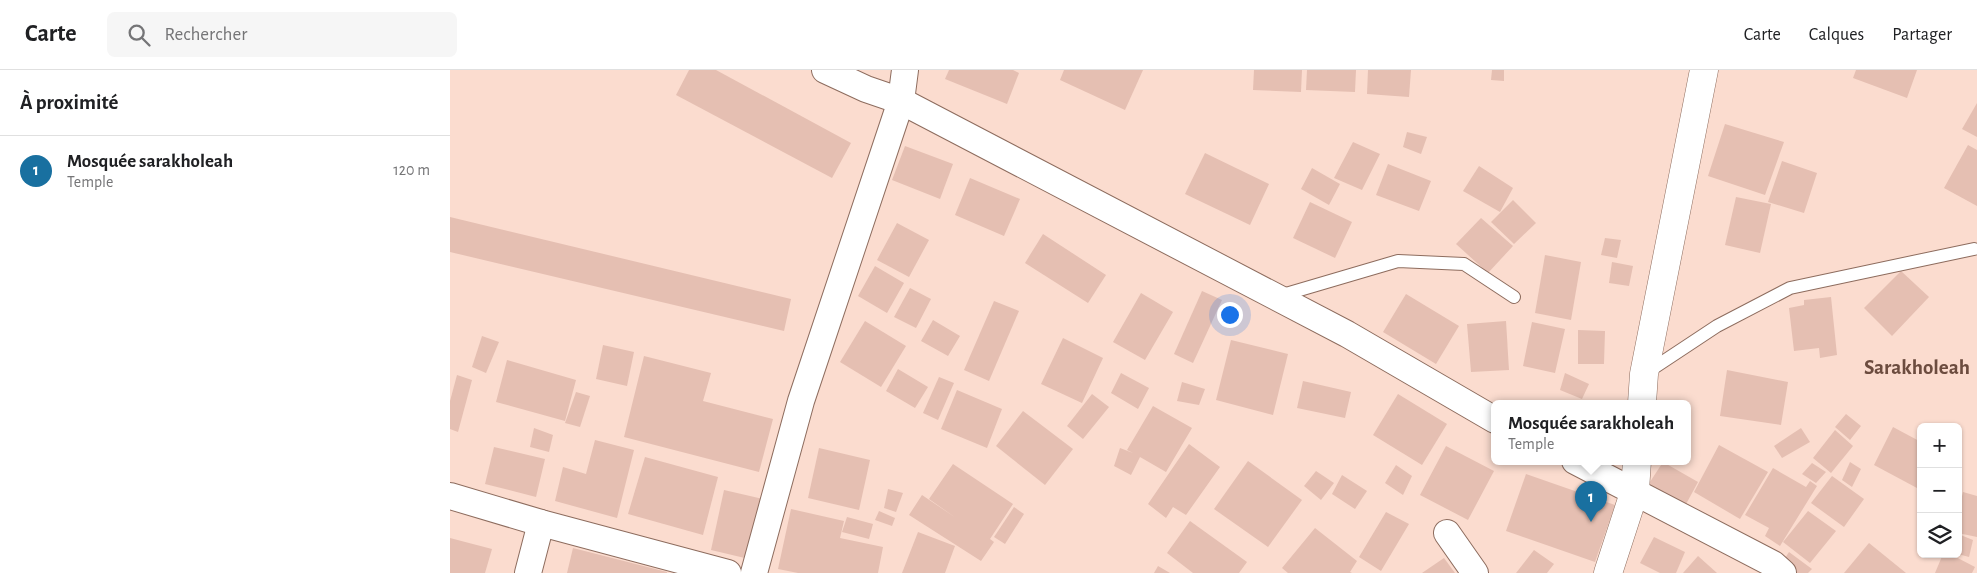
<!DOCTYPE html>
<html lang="fr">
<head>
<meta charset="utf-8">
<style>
  :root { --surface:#fff; --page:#f6f6f6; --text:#202124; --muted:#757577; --line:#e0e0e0; --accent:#1970a0 }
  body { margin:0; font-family:"Alegreya Sans",sans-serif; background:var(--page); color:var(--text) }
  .controls { position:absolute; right:15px; bottom:15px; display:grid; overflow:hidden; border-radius:8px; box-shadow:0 1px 4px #0004 }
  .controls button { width:45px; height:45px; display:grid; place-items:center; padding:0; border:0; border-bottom:1px solid var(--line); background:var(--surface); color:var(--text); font:25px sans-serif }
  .you { position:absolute; left:779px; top:244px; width:18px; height:18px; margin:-12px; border:4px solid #fff; border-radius:50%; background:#1a73e8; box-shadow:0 0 0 8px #1a73e833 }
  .badge { display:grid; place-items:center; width:32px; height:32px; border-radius:50%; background:var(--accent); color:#fff; font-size:16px; font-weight:700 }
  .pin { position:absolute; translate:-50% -41px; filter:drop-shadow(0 1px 2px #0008) }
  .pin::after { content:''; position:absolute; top:26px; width:18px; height:15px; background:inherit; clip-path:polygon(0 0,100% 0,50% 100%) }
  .popup { position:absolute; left:1041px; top:330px; width:200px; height:65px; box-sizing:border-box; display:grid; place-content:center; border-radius:8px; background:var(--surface); filter:drop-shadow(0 1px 4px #0005); font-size:16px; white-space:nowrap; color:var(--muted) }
  .popup b { font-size:19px; color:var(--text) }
  .popup::after { content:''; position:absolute; left:50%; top:100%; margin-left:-10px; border:10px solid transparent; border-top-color:var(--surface) }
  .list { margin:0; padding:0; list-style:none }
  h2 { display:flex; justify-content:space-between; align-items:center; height:65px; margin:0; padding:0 20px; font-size:21px }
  h2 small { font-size:16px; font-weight:400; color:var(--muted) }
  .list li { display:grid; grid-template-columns:32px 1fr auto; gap:15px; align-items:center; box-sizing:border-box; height:70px; padding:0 20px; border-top:1px solid var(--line) }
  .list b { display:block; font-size:19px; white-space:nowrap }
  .list p { margin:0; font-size:16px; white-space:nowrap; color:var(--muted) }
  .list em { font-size:16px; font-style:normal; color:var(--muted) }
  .icon { flex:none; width:28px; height:28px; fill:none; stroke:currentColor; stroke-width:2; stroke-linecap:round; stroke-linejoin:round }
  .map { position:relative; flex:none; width:1527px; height:503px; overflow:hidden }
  header { display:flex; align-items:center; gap:30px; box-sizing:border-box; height:70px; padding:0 25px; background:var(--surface); border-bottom:1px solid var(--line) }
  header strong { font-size:24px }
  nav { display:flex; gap:28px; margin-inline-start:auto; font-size:18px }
  .search { width:350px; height:45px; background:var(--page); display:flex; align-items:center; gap:12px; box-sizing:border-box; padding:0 18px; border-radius:8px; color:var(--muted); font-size:19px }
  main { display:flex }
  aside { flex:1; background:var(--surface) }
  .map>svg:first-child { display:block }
  .building { fill:#e5bfb2 }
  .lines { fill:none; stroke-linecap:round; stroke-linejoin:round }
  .lane-casing { stroke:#8d6c5e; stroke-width:14 }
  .street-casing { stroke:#8d6c5e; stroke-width:28 }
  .secondary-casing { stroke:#8d6c5e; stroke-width:29 }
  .lane { stroke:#fff; stroke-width:12 }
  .street { stroke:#fff; stroke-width:26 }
  .secondary { stroke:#fff; stroke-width:28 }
  .labels { text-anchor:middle; stroke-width:4; stroke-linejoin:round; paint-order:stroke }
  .quarter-label { font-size:21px; font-weight:bold; fill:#6c4c3f; stroke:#fbdccf }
</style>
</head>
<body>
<header>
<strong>Carte</strong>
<div class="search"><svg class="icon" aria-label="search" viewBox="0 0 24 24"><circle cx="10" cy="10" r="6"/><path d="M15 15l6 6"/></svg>Rechercher</div>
<nav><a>Carte</a><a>Calques</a><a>Partager</a></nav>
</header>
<main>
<aside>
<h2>À proximité<small></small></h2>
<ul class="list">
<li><span class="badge">1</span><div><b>Mosquée sarakholeah</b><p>Temple</p></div><em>120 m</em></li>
</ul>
</aside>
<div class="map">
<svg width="1527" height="503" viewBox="0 0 1527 503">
  <rect width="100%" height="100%" fill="#fbdccf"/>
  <g class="building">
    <polygon points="239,0 266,0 401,73 382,108 226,25"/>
    <polygon points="499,0 563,0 569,3 557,34 495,9"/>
    <polygon points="614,0 693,0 675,40 610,10"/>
    <polygon points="804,0 852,0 851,22 803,20"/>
    <polygon points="857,0 906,0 905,22 856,20"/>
    <polygon points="918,0 961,0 959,27 917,24"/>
    <polygon points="1042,0 1054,0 1054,11 1041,10"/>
    <polygon points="1406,0 1467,0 1457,28 1403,8"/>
    <polygon points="1527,33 1527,67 1512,59"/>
    <polygon points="1275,54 1334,72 1315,125 1258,106"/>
    <polygon points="957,62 977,67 971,84 953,77"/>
    <polygon points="903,72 930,84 912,120 884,108"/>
    <polygon points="1518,75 1527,80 1527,136 1494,118"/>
    <polygon points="455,76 503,94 490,129 442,110"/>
    <polygon points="755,83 819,114 800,155 735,124"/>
    <polygon points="1332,91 1367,103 1354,143 1318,132"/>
    <polygon points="938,94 981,111 969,141 926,125"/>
    <polygon points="1029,96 1063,118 1050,142 1013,121"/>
    <polygon points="862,98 890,114 879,135 851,119"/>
    <polygon points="520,108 570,129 554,166 505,145"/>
    <polygon points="1286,127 1321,134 1310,183 1275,175"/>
    <polygon points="1063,130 1086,153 1064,174 1041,152"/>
    <polygon points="860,132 902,152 885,188 843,168"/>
    <polygon points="0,147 341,229 334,261 0,182"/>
    <polygon points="1031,148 1063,176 1038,203 1006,174"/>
    <polygon points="447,153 479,170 459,207 427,190"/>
    <polygon points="593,164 656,205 638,233 575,193"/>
    <polygon points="1155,168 1171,170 1167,188 1151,185"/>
    <polygon points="1095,185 1131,192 1121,250 1085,243"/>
    <polygon points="1162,192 1183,196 1179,216 1159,213"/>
    <polygon points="425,196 454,213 437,243 408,226"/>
    <polygon points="1451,201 1479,227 1442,266 1414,238"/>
    <polygon points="460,218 481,229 466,258 444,247"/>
    <polygon points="752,221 772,230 743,293 724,284"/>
    <polygon points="691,223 723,242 695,290 663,272"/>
    <polygon points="956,224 1009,256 986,294 933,262"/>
    <polygon points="1381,227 1387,285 1370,288 1369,278 1344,281 1339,238 1354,235 1354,230"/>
    <polygon points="544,231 569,241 539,311 514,300"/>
    <polygon points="483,250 510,266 498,286 471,271"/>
    <polygon points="415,251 456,276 431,317 390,292"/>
    <polygon points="1056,251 1059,300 1021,302 1017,254"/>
    <polygon points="1082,252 1115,259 1105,303 1073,296"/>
    <polygon points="1128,260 1155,261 1154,294 1128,294"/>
    <polygon points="32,266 49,272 36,303 22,297"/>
    <polygon points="613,268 653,288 632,333 591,314"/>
    <polygon points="781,270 838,284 823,345 766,330"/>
    <polygon points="153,275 184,282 177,316 146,309"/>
    <polygon points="194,286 261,303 253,331 323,349 309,402 174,367"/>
    <polygon points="57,290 126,310 115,351 46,332"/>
    <polygon points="448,299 478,317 465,338 436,321"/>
    <polygon points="1277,300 1338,312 1331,355 1270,346"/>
    <polygon points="671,303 699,318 688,339 661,323"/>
    <polygon points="1115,303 1139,314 1132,329 1110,320"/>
    <polygon points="7,305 22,310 8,362 0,359 0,331"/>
    <polygon points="489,307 504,313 488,350 473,343"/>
    <polygon points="853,311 901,322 895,348 847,338"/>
    <polygon points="732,312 755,319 749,335 727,331"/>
    <polygon points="507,320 552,339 537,378 491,359"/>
    <polygon points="126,322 140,326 130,357 115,353"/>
    <polygon points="642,324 659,337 633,369 617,356"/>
    <polygon points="948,324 997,354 972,395 923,365"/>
    <polygon points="703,336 742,358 716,402 690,387 681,405 664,396 670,378 683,383 677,380"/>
    <polygon points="573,341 623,379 595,415 546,376"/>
    <polygon points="1396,344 1411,356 1400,370 1385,357"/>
    <polygon points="1443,357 1471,372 1471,411 1467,418 1424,395"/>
    <polygon points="84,358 103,365 99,382 80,377"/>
    <polygon points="1351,358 1360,372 1332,388 1324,376"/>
    <polygon points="1385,360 1403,376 1381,403 1363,388"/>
    <polygon points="145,370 184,380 167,448 105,431 113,397 136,404"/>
    <polygon points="739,374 770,397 736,445 723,437 716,448 698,434"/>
    <polygon points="1269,375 1318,402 1290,449 1244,422"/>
    <polygon points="996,376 1044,401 1018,450 970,425"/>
    <polygon points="44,377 95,389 86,427 35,414"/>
    <polygon points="369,378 420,390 409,440 358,428"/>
    <polygon points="195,387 268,407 253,465 178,444"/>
    <polygon points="798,391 852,430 818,477 764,439"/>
    <polygon points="1213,392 1248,412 1235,436 1198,415"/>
    <polygon points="1400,392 1411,399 1402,417 1392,410"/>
    <polygon points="1362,393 1376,402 1366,413 1352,404"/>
    <polygon points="503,394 563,434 540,469 544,472 531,491 459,445 472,425 506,448 479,429"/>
    <polygon points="946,395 962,406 953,425 935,413"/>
    <polygon points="1323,398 1356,417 1360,411 1367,416 1330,476 1315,466 1319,458 1295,445"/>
    <polygon points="866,401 884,413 871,430 854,416"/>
    <polygon points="1076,404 1165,435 1145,492 1056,461"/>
    <polygon points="892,405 917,421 905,439 882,424"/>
    <polygon points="1382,406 1414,429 1394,457 1361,433"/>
    <polygon points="438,419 453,423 446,442 434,438"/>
    <polygon points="274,420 313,429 299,489 261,480"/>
    <polygon points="1513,422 1527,426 1527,467 1508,463 1508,444"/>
    <polygon points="564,437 574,444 555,474 544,467"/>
    <polygon points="341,439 394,451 390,468 433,477 428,503 348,503 328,499"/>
    <polygon points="429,441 445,448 442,456 425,450"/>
    <polygon points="1358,441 1386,461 1360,493 1333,472"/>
    <polygon points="936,442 959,454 931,501 909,487"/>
    <polygon points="397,447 423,454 419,469 392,462"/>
    <polygon points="740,451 797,492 789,503 743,503 717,483"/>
    <polygon points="865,458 907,491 900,502 902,503 838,503 832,498"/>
    <polygon points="468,462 505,476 495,503 452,503"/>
    <polygon points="1508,464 1523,470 1519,487 1508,484"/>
    <polygon points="1204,467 1235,482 1226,503 1210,503 1190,493"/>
    <polygon points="0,468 42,479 35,503 0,503"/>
    <polygon points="1419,473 1456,503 1394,503"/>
    <polygon points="123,478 217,502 217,503 117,503"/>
    <polygon points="1084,480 1104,494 1097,503 1066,503"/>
    <polygon points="1339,482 1362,499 1358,503 1339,503 1330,496"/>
    <polygon points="1493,484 1500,484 1525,497 1522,503 1485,503"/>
    <polygon points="1248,486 1267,503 1233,503"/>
    <polygon points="994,488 1005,503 972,503"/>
    <polygon points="708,496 720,503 704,503"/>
  </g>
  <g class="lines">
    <g class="lane-casing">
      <g id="lane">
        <polyline points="829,226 948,191 1014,194 1064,227"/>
        <polyline points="1196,303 1267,256 1340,218 1524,179"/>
      </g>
    </g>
    <g class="street-casing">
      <g id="street">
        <polyline points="375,0 416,19 451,31 897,264 1045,350"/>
        <polyline points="1125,391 1323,494 1333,503"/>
        <polyline points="0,426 91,453 278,503"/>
        <polyline points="997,463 1025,503"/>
        <polyline points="78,503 91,453"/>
        <polyline points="304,503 351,331 451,31 455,0"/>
      </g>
    </g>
    <g class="secondary-casing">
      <g id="secondary">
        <polyline points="1192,333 1194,304 1254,0"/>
        <polyline points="1158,503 1185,420 1187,391"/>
      </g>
    </g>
    <use href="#lane" class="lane"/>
    <use href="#street" class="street"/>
    <use href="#secondary" class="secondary"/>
  </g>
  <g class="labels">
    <g class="quarter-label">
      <text x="1467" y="304">Sarakholeah</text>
    </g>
  </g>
</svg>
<div class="controls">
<button>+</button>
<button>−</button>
<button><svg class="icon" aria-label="layers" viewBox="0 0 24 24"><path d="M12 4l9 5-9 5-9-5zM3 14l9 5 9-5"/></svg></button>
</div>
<div class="you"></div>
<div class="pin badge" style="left:1141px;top:452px">1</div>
<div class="popup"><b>Mosquée sarakholeah</b>Temple</div>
</div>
</main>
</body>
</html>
